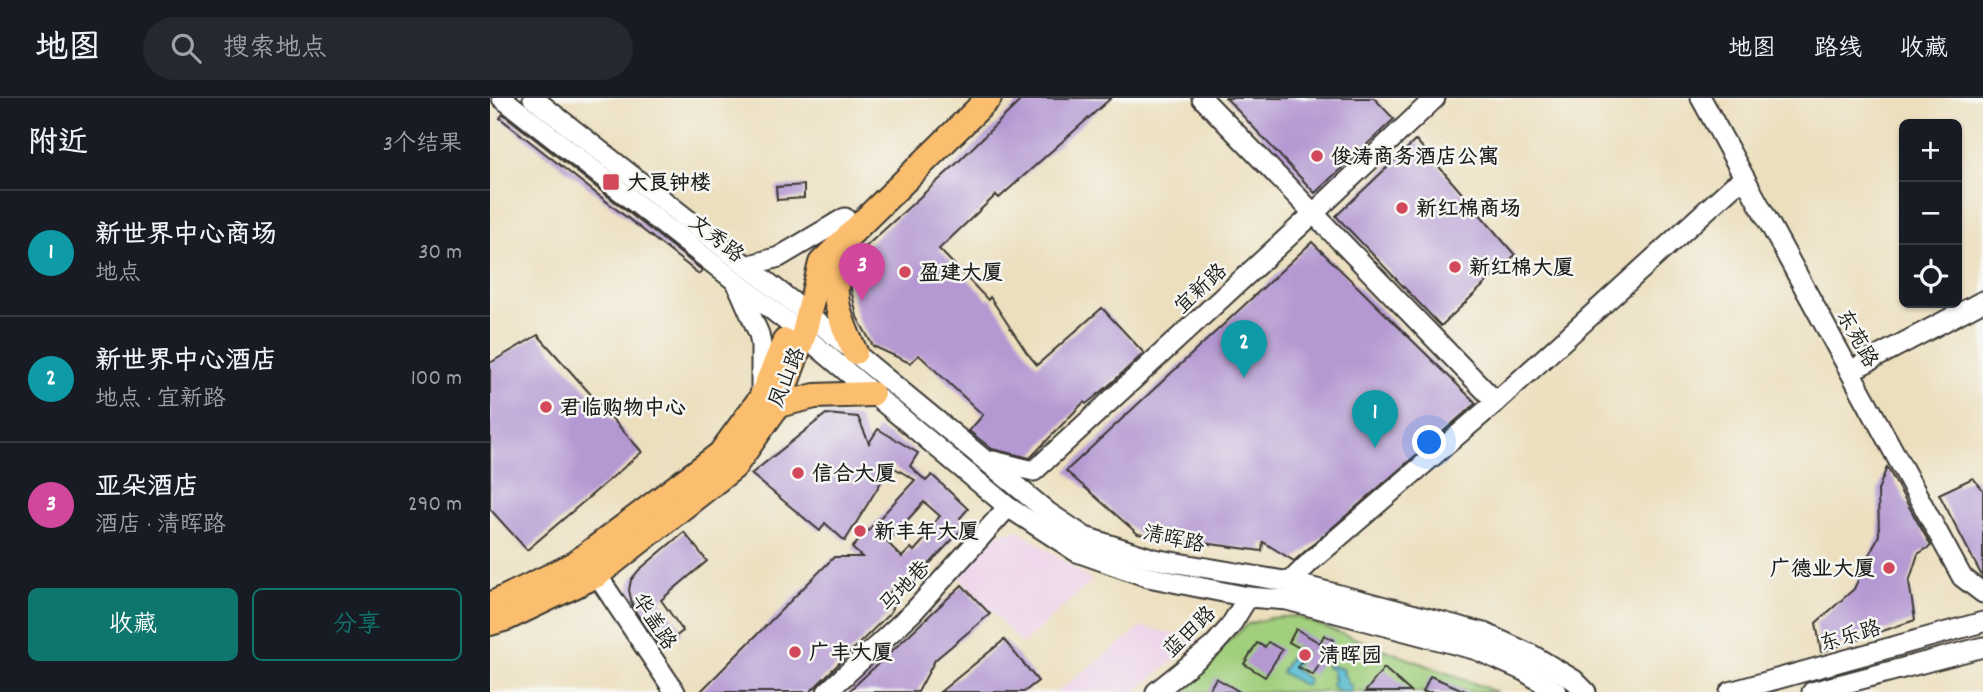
<!DOCTYPE html>
<html lang="zh">
<head>
<meta charset="utf-8">
<style>
  :root { --surface:#171b24; --page:#242831; --text:#f1f3f6; --muted:#9ea1a6; --line:#363941; --accent:#0f766e }
  body { margin:0; font-family:Dekko,"LXGW WenKai TC",sans-serif; background:var(--page); color:var(--text) }
  .controls { position:absolute; right:21px; top:21px; display:grid; overflow:hidden; border-radius:10px; box-shadow:0 2px 5px #0004 }
  .controls button { width:63px; height:63px; display:grid; place-items:center; padding:0; border:0; border-bottom:2px solid var(--line); background:var(--surface); color:var(--text); font:35px sans-serif }
  .you { position:absolute; left:940px; top:345px; width:24px; height:24px; margin:-18px; border:5px solid #fff; border-radius:50%; background:#1a73e8; box-shadow:0 0 0 10px #1a73e833 }
  .badge { display:grid; place-items:center; width:46px; height:46px; border-radius:50%; background:var(--accent); color:#fff; font-size:23px; font-weight:700 }
  .pin { position:absolute; translate:-50% -58px; filter:drop-shadow(0 2px 4px #0008) }
  .pin::after { content:''; position:absolute; top:37px; width:24px; height:21px; background:inherit; clip-path:polygon(0 0,100% 0,50% 100%) }
  .list { margin:0; padding:0; list-style:none }
  h2 { display:flex; justify-content:space-between; align-items:center; height:91px; margin:0; padding:0 28px; font-size:30px }
  h2 small { font-size:23px; font-weight:400; color:var(--muted) }
  .list li { display:grid; grid-template-columns:46px 1fr auto; gap:21px; align-items:center; box-sizing:border-box; height:126px; padding:0 28px; border-top:2px solid var(--line) }
  .list b { display:block; font-size:26px; white-space:nowrap }
  .list p { margin:0; font-size:23px; white-space:nowrap; color:var(--muted) }
  .list em { font-size:23px; font-style:normal; color:var(--muted) }
  .actions { display:flex; gap:14px; padding:21px 28px }
  .actions a { flex:1; padding:16px 0; border:2px solid var(--accent); border-radius:10px; text-align:center; font-size:24px; color:var(--accent) }
  .actions .main { background:var(--accent); color:#fff }
  .icon { flex:none; width:38px; height:38px; fill:none; stroke:currentColor; stroke-width:2; stroke-linecap:round; stroke-linejoin:round }
  .map { position:relative; flex:none; width:1493px; height:594px; overflow:hidden }
  header { display:flex; align-items:center; gap:42px; box-sizing:border-box; height:98px; padding:0 35px; background:var(--surface); border-bottom:2px solid var(--line) }
  header strong { font-size:33px }
  nav { display:flex; gap:38px; margin-inline-start:auto; font-size:24px }
  .search { width:490px; height:63px; background:var(--page); display:flex; align-items:center; gap:18px; box-sizing:border-box; padding:0 24px; border-radius:38px; color:var(--muted); font-size:26px }
  main { display:flex }
  aside { flex:1; background:var(--surface) }
  .map>svg:first-child { display:block }
  .built { fill:#edd1e9 }
  .green { fill:#a1cf7d; stroke:#5e764c; stroke-width:2 }
  .water { fill:#54bbd2; stroke:#386c77; stroke-width:2 }
  .building { fill:#b498d2; fill-rule:evenodd }
  .lines { fill:none; stroke-linecap:round; stroke-linejoin:round }
  .minor-casing { stroke:#3b3934; stroke-width:23 }
  .major-casing { stroke:#3b3934; stroke-width:28 }
  .minor { stroke:#fff; stroke-width:19 }
  .major { stroke:#fbbe6e; stroke-width:24 }
  .poi-dot { fill:#d1495b; stroke:#f6f6f2; stroke-width:2.5 }
  .labels { text-anchor:middle; stroke-width:5; stroke-linejoin:round; paint-order:stroke }
  .poi-label { font-size:21px; font-weight:bold; fill:#1c1c1c; stroke:#f6f6f2; text-anchor:start }
  .street-label { font-size:21px; fill:#1c1c1c; stroke:#f6f6f2 }
</style>
</head>
<body>
<header>
<strong>地图</strong>
<div class="search"><svg class="icon" aria-label="search" viewBox="0 0 24 24"><circle cx="10" cy="10" r="6"/><path d="M15 15l6 6"/></svg>搜索地点</div>
<nav><a>地图</a><a>路线</a><a>收藏</a></nav>
</header>
<main>
<aside>
<h2>附近<small>3个结果</small></h2>
<ul class="list">
<li><span class="badge" style="background:#0f9aa8">1</span><div><b>新世界中心商场</b><p>地点</p></div><em>30 m</em></li>
<li><span class="badge" style="background:#0f9aa8">2</span><div><b>新世界中心酒店</b><p>地点 · 宜新路</p></div><em>100 m</em></li>
<li><span class="badge" style="background:#d1479c">3</span><div><b>亚朵酒店</b><p>酒店 · 清晖路</p></div><em>290 m</em></li>
</ul>
<div class="actions"><a class="main">收藏</a><a>分享</a></div>
</aside>
<div class="map">
<svg width="1493" height="594" viewBox="0 0 1493 594">
  <rect width="100%" height="100%" fill="#f6f6f2"/>
  <filter id="ink" filterUnits="userSpaceOnUse"><feTurbulence type="fractalNoise" baseFrequency=".0143" numOctaves="2"/><feDisplacementMap in="SourceGraphic" scale="14" xChannelSelector="R" yChannelSelector="G"/><feConvolveMatrix kernelMatrix="1 2 1 2 8 2 1 2 1" color-interpolation-filters="sRGB"/></filter>
  <filter id="wash" filterUnits="userSpaceOnUse"><feTurbulence type="fractalNoise" baseFrequency=".00686" numOctaves="4" result="noise"/><feDisplacementMap in="SourceGraphic" scale="28" xChannelSelector="R" yChannelSelector="G"/><feGaussianBlur stdDeviation="1.57" result="paint"/><feColorMatrix in="noise" values="0 0 0 0 0 0 0 0 0 0 0 0 0 0 0 0 0 1.4 0 .05"/><feComposite in="paint" operator="in"/></filter>
  <g filter="url(#wash)">
    <rect width="100%" height="100%" fill="#ecdfbe"/>
    <g class="built">
      <polygon points="529,432 602,483 532,546 470,480 507,436"/>
      <polygon points="652,529 710,541 645,594 567,594"/>
    </g>
    <polygon class="green" points="805,518 1007,594 678,594 758,526 780,520"/>
    <g class="water">
      <polygon points="806,550 813,555 804,571 819,582 815,588 791,574"/>
      <polygon points="837,566 854,572 853,576 857,580 857,585 862,588 861,594 850,594 841,587 844,582 842,571 837,570"/>
    </g>
    <g id="blocks">
      <g class="building">
        <polygon points="533,0 621,0 509,100 506,97 449,151 498,202 500,199 537,255 547,267 612,210 654,255 616,290 596,306 594,304 540,360 502,351 479,333 493,317 429,257 420,265 383,248 367,219 361,191 362,161 464,68"/>
        <polygon points="736,0 884,0 904,21 825,95"/>
        <polygon points="13,16 212,172 209,176 10,20"/>
        <polygon points="926,42 1025,157 951,228 846,118"/>
        <polygon points="314,87 314,100 287,102 286,89"/>
        <polygon points="822,144 986,305 804,463 773,444 772,453 648,436 576,373"/>
        <polygon points="48,237 152,354 37,452 0,411 0,265"/>
        <path d="M336,316l32,3 11,26 9,-14 40,24 -8,13 16,15 6,-6 36,34 -8,9 7,6 -59,63 -7,-7 -11,12 3,14 -3,7 -80,79h-110l134,-135h28l-10,-9 63,-68 -24,-14 -46,75 -20,-18 -5,8 -69,-57zM434,404l16,14 -10,11 3,3 -19,21 -3,-3 -9,9 -15,-15z"/>
        <polygon points="1397,369 1441,448 1428,456 1419,484 1425,522 1331,554 1326,525 1364,491 1389,437 1388,392"/>
        <polygon points="1483,380 1493,392 1493,480 1449,396"/>
        <polygon points="194,434 217,463 171,502 193,533 170,550 143,510 139,492 141,482 149,472"/>
        <polygon points="472,487 500,516 445,562 428,594 358,594"/>
        <polygon points="806,531 830,545 834,537 844,542 823,577 808,569 817,554 799,544"/>
        <polygon points="514,542 548,583 534,594 450,594"/>
        <polygon points="778,544 792,552 775,579 754,566 767,545 775,549"/>
        <polygon points="894,570 921,594 875,594"/>
        <polygon points="940,578 978,594 933,594"/>
        <polygon points="726,580 750,594 718,594"/>
      </g>
    </g>
  </g>
  <g filter="url(#ink)">
    <use href="#blocks" fill-opacity="0" stroke="#3b3934" stroke-width="2"/>
    <g class="lines">
      <g class="minor-casing">
        <g id="minor">
          <polyline points="12,0 300,226 518,409 587,454 658,479 758,499 797,502 987,552 1034,573 1067,594"/>
          <polyline points="43,0 318,216 559,415 595,439 664,461 800,484 994,535 1042,557 1084,582 1096,594"/>
          <polyline points="712,0 1006,304 1243,88 1255,81"/>
          <polyline points="1211,0 1472,479 1493,495"/>
          <polyline points="257,168 289,159 355,120"/>
          <polyline points="248,188 269,236 271,247 271,293"/>
          <polyline points="1360,273 1493,203"/>
          <polyline points="503,363 544,373 824,115 945,0"/>
          <polyline points="107,477 185,594"/>
          <polyline points="800,484 821,463 1006,304"/>
          <polyline points="337,594 424,513 518,409"/>
          <polyline points="666,594 723,548 739,530 758,499"/>
          <polyline points="1240,594 1493,524"/>
          <polyline points="1322,594 1493,549"/>
        </g>
      </g>
      <g class="major-casing">
        <g id="major">
          <path d="M348,148c-5,50 -4,61 17,106"/>
          <polyline points="288,307 325,298 382,296"/>
          <polyline points="0,507 83,467 230,356 271,300 295,243"/>
          <polyline points="0,525 17,520 107,477 244,369 288,307 313,239 331,165 499,0"/>
        </g>
      </g>
      <use href="#minor" class="minor"/>
      <use href="#major" class="major"/>
    </g>
  </g>
  <g class="poi-dot">
    <circle cx="827" cy="58" r="7"/>
    <rect x="112" y="75" width="18" height="18" rx="3.5"/>
    <circle cx="912" cy="110" r="7"/>
    <circle cx="965" cy="169" r="7"/>
    <circle cx="415" cy="174" r="7"/>
    <circle cx="56" cy="309" r="7"/>
    <circle cx="308" cy="375" r="7"/>
    <circle cx="370" cy="433" r="7"/>
    <circle cx="1399" cy="470" r="7"/>
    <circle cx="305" cy="554" r="7"/>
    <circle cx="815" cy="557" r="7"/>
  </g>
  <g class="labels">
    <g class="poi-label">
      <text x="841" y="65">俊涛商务酒店公寓</text>
      <text x="137" y="91">大良钟楼</text>
      <text x="926" y="117">新红棉商场</text>
      <text x="979" y="176">新红棉大厦</text>
      <text x="429" y="181">盈建大厦</text>
      <text x="70" y="316">君临购物中心</text>
      <text x="322" y="382">信合大厦</text>
      <text x="384" y="440">新丰年大厦</text>
      <text x="1385" y="477" text-anchor="end">广德业大厦</text>
      <text x="319" y="561">广丰大厦</text>
      <text x="829" y="564">清晖园</text>
    </g>
    <g class="street-label">
      <text transform="translate(227 140) rotate(38)" y="7">文秀路</text>
      <text transform="translate(710 190) rotate(-43)" y="7">宜新路</text>
      <text transform="translate(1368 240) rotate(61)" y="7">东苑路</text>
      <text transform="translate(296 279) rotate(-68)" y="7">凤山路</text>
      <text transform="translate(684 440) rotate(12)" y="7">清晖路</text>
      <text transform="translate(414 488) rotate(-46)" y="7">马地巷</text>
      <text transform="translate(165 523) rotate(57)" y="7">华盖路</text>
      <text transform="translate(699 533) rotate(-44)" y="7">蓝田路</text>
      <text transform="translate(1360 537) rotate(-16)" y="7">东乐路</text>
    </g>
  </g>
</svg>
<div class="controls">
<button>+</button>
<button>−</button>
<button><svg class="icon" aria-label="locate" viewBox="0 0 24 24"><circle cx="12" cy="12" r="6"/><path d="M12 2v4M12 18v4M2 12h4M18 12h4"/></svg></button>
</div>
<div class="you"></div>
<div class="pin badge" style="left:885px;top:350px;background:#0f9aa8">1</div>
<div class="pin badge" style="left:754px;top:280px;background:#0f9aa8">2</div>
<div class="pin badge" style="left:372px;top:203px;background:#d1479c">3</div>
</div>
</main>
</body>
</html>
